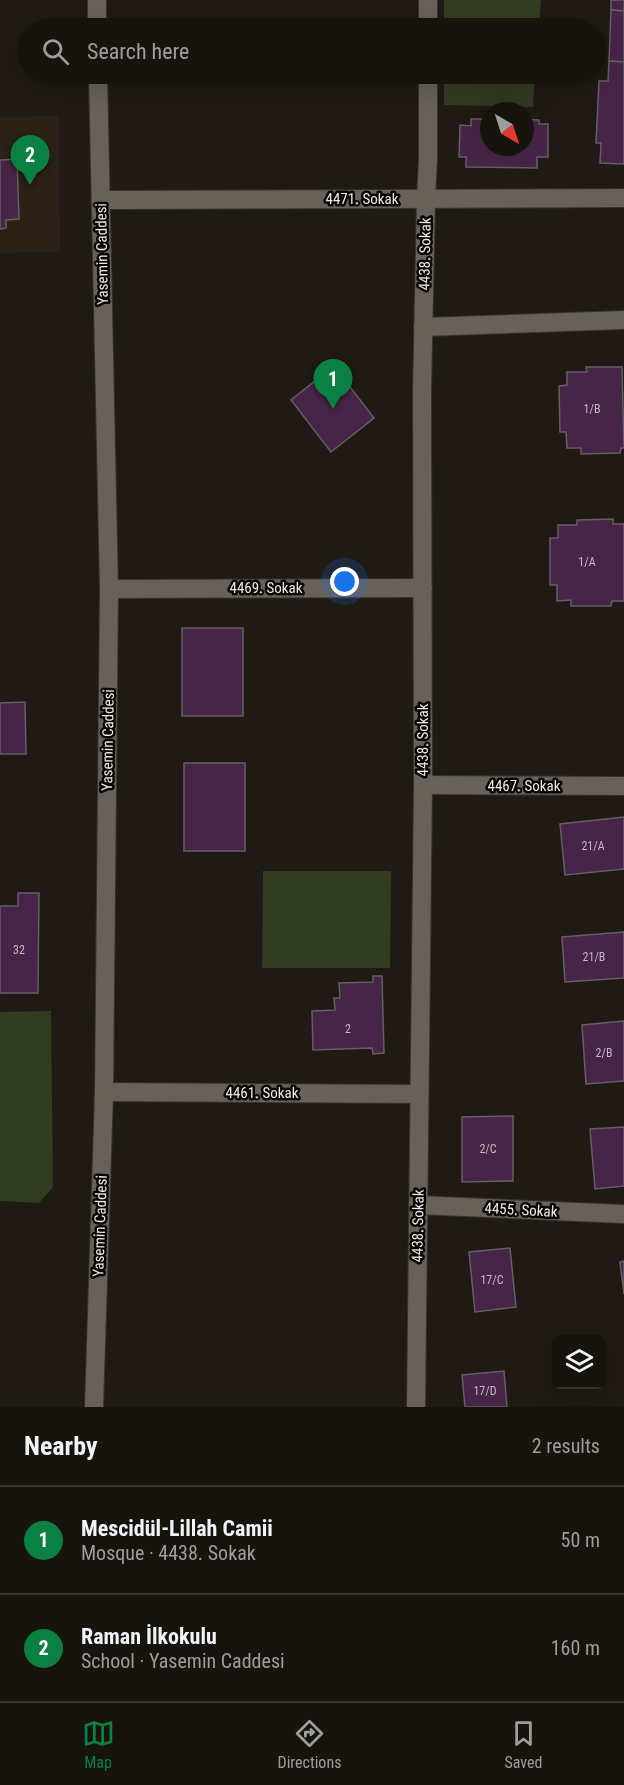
<!DOCTYPE html>
<html lang="en">
<head>
<meta charset="utf-8">
<style>
  :root { --surface:#17140e; --page:#201d17; --text:#f1f3f6; --muted:#9e9e9e; --line:#36332e; --accent:#0b8043 }
  body { margin:0; font-family:"Roboto Condensed",sans-serif; background:var(--page); color:var(--text) }
  .controls { position:absolute; right:18px; bottom:18px; display:grid; overflow:hidden; border-radius:9px; box-shadow:0 6px 24px #0002 }
  .controls button { width:54px; height:54px; display:grid; place-items:center; padding:0; border:0; border-bottom:2px solid var(--line); background:var(--surface); color:var(--text); font:30px sans-serif }
  .compass { position:absolute; left:480px; top:102px; width:54px; height:54px; border-radius:50%; background:var(--surface); box-shadow:0 6px 24px #0002; rotate:141deg }
  .you { position:absolute; left:345px; top:582px; width:21px; height:21px; margin:-15px; border:4px solid #fff; border-radius:50%; background:#1a73e8; box-shadow:0 0 0 9px #1a73e833 }
  .badge { display:grid; place-items:center; width:39px; height:39px; border-radius:50%; background:var(--accent); color:#fff; font-size:20px; font-weight:700 }
  .pin { position:absolute; translate:-50% -50px; filter:drop-shadow(0 2px 3px #0008) }
  .pin::after { content:''; position:absolute; top:32px; width:21px; height:18px; background:inherit; clip-path:polygon(0 0,100% 0,50% 100%) }
  .list { margin:0; padding:0; list-style:none }
  h2 { display:flex; justify-content:space-between; align-items:center; height:78px; margin:0; padding:0 24px; font-size:26px }
  h2 small { font-size:20px; font-weight:400; color:var(--muted) }
  .list li { display:grid; grid-template-columns:39px 1fr auto; gap:18px; align-items:center; box-sizing:border-box; height:108px; padding:0 24px; border-top:2px solid var(--line) }
  .list b { display:block; font-size:22px; white-space:nowrap }
  .list p { margin:0; font-size:20px; white-space:nowrap; color:var(--muted) }
  .list em { font-size:20px; font-style:normal; color:var(--muted) }
  .icon { flex:none; width:33px; height:33px; fill:none; stroke:currentColor; stroke-width:2; stroke-linecap:round; stroke-linejoin:round }
  .map { position:relative; flex:none; width:624px; height:1407px; overflow:hidden }
  .search { position:absolute; background:var(--surface); box-shadow:0 6px 24px #0002; left:18px; right:18px; top:18px; height:66px; display:flex; align-items:center; gap:15px; box-sizing:border-box; padding:0 21px; border-radius:33px; color:var(--muted); font-size:22px }
  .sheet { height:294px; background:var(--surface) }
  nav { display:flex; justify-content:space-around; align-items:center; box-sizing:border-box; height:84px; border-top:2px solid var(--line); background:var(--surface); font-size:16px; color:var(--muted) }
  nav a { display:grid; justify-items:center; gap:3px }
  nav .on { color:var(--accent) }
  .map>svg:first-child { display:block }
  .built { fill:#2b2116 }
  .green { fill:#323c21 }
  .building { fill:#472548; stroke:#655e65; stroke-width:1.5 }
  .lines { fill:none; stroke-linecap:round; stroke-linejoin:round }
  .minor-casing { stroke:#37332f; stroke-width:20 }
  .minor { stroke:#676159; stroke-width:18 }
  .labels { text-anchor:middle; stroke-width:5; stroke-linejoin:round; paint-order:stroke }
  .number-label { font-size:12px; fill:#c4b9be }
  .street-label { font-size:15px; fill:#eeeae5; stroke:#070504 }
</style>
</head>
<body>
<div class="map">
<svg width="624" height="1407" viewBox="0 0 624 1407">
  <rect width="100%" height="100%" fill="#1f1a13"/>
  <polygon class="built" points="59,116 60,252 0,253 0,117"/>
  <g class="green">
    <polygon points="444,0 541,0 539,28 444,28"/>
    <polygon points="444,74 535,74 533,107 444,105"/>
    <polygon points="263,871 391,871 390,968 262,968"/>
    <polygon points="51,1011 53,1187 39,1203 0,1201 0,1012"/>
  </g>
  <g class="building">
    <polygon points="611,0 624,0 624,11 611,10"/>
    <polygon points="611,10 624,11 624,62 609,61"/>
    <polygon points="609,61 624,62 624,164 600,163 601,143 596,143 599,81 608,81"/>
    <polygon points="471,119 489,119 489,147 525,147 525,119 539,120 539,124 548,124 548,157 537,157 537,168 466,167 466,157 459,157 460,125 471,126"/>
    <polygon points="17,159 19,219 6,220 6,228 0,229 0,160"/>
    <polygon points="334,366 374,418 331,452 291,400"/>
    <polygon points="586,367 622,367 624,448 621,448 620,453 581,454 581,448 567,448 566,432 560,432 559,386 567,385 567,372 587,372"/>
    <polygon points="613,519 613,524 624,524 624,601 612,601 611,606 571,606 571,600 557,601 557,585 550,585 550,538 558,538 558,525 577,525 577,520"/>
    <rect x="182" y="628" width="61" height="88"/>
    <polygon points="25,702 26,754 0,754 0,703"/>
    <rect x="184" y="763" width="61" height="88"/>
    <polygon points="624,817 624,869 565,875 560,824"/>
    <polygon points="18,893 39,893 38,993 0,993 0,906 18,906"/>
    <polygon points="624,932 624,978 565,982 562,937"/>
    <polygon points="373,976 382,976 384,1053 373,1054 372,1048 313,1050 312,1011 335,1010 334,998 340,998 339,983 373,982"/>
    <polygon points="624,1021 624,1081 586,1084 582,1025"/>
    <polygon points="513,1116 513,1181 462,1182 462,1117"/>
    <polygon points="624,1127 624,1186 595,1189 590,1129"/>
    <polygon points="510,1248 516,1307 475,1312 469,1252"/>
    <polygon points="624,1261 624,1294 620,1262"/>
    <polygon points="504,1371 507,1407 465,1407 462,1375"/>
  </g>
  <g class="lines">
    <g class="minor-casing">
      <g id="minor">
        <polyline points="97,0 97,28"/>
        <polyline points="428,0 428,28"/>
        <polyline points="101,200 624,198"/>
        <polyline points="423,327 624,320"/>
        <polyline points="109,589 423,588"/>
        <polyline points="423,785 624,786"/>
        <polyline points="104,1092 419,1094"/>
        <polyline points="418,1205 624,1214"/>
        <polyline points="94,1407 104,1092 109,589 98,74"/>
        <polyline points="416,1407 423,785 422,392 426,198 428,160 428,74"/>
      </g>
    </g>
    <use href="#minor" class="minor"/>
  </g>
  <g class="labels">
    <g class="number-label">
      <text x="592" y="413">1/B</text>
      <text x="587" y="566">1/A</text>
      <text x="593" y="850">21/A</text>
      <text x="19" y="954">32</text>
      <text x="594" y="961">21/B</text>
      <text x="348" y="1033">2</text>
      <text x="604" y="1057">2/B</text>
      <text x="488" y="1153">2/C</text>
      <text x="492" y="1284">17/C</text>
      <text x="485" y="1395">17/D</text>
    </g>
    <g class="street-label">
      <text x="362" y="204">4471. Sokak</text>
      <text transform="translate(102 254) rotate(-91)" y="5">Yasemin Caddesi</text>
      <text transform="translate(425 254) rotate(-89)" y="5">4438. Sokak</text>
      <text x="266" y="593">4469. Sokak</text>
      <text transform="translate(108 740) rotate(-89)" y="5">Yasemin Caddesi</text>
      <text transform="translate(423 740) rotate(-90)" y="5">4438. Sokak</text>
      <text x="524" y="791">4467. Sokak</text>
      <text x="262" y="1098">4461. Sokak</text>
      <text transform="translate(521 1210) rotate(3)" y="5">4455. Sokak</text>
      <text transform="translate(100 1226) rotate(-88)" y="5">Yasemin Caddesi</text>
      <text transform="translate(418 1226) rotate(-89)" y="5">4438. Sokak</text>
    </g>
  </g>
</svg>
<div class="controls">
<button><svg class="icon" aria-label="layers" viewBox="0 0 24 24"><path d="M12 4l9 5-9 5-9-5zM3 14l9 5 9-5"/></svg></button>
</div>
<svg class="compass" viewBox="-18 -18 36 36"><path d="M0-13l5 13h-10z" fill="#e53935"/><path d="M0 13l5-13h-10z" fill="#9e9e9e"/></svg>
<div class="you"></div>
<div class="pin badge" style="left:333px;top:409px">1</div>
<div class="pin badge" style="left:30px;top:185px">2</div>
<div class="search"><svg class="icon" aria-label="search" viewBox="0 0 24 24"><circle cx="10" cy="10" r="6"/><path d="M15 15l6 6"/></svg>Search here</div>
</div>
<section class="sheet">
<h2>Nearby<small>2 results</small></h2>
<ul class="list">
<li><span class="badge">1</span><div><b>Mescidül-Lillah Camii</b><p>Mosque · 4438. Sokak</p></div><em>50 m</em></li>
<li><span class="badge">2</span><div><b>Raman İlkokulu</b><p>School · Yasemin Caddesi</p></div><em>160 m</em></li>
</ul>
</section>
<nav>
<a class="on"><svg class="icon" aria-label="map" viewBox="0 0 24 24"><path d="M3 6l6-2 6 2 6-2v14l-6 2-6-2-6 2zM9 4v14M15 6v14"/></svg>Map</a>
<a><svg class="icon" aria-label="directions" viewBox="0 0 24 24"><path d="M12 3l9 9-9 9-9-9zM9 14v-3h6M13 9l2 2-2 2"/></svg>Directions</a>
<a><svg class="icon" aria-label="saved" viewBox="0 0 24 24"><path d="M7 4h10v16l-5-4-5 4z"/></svg>Saved</a>
</nav>
</body>
</html>
